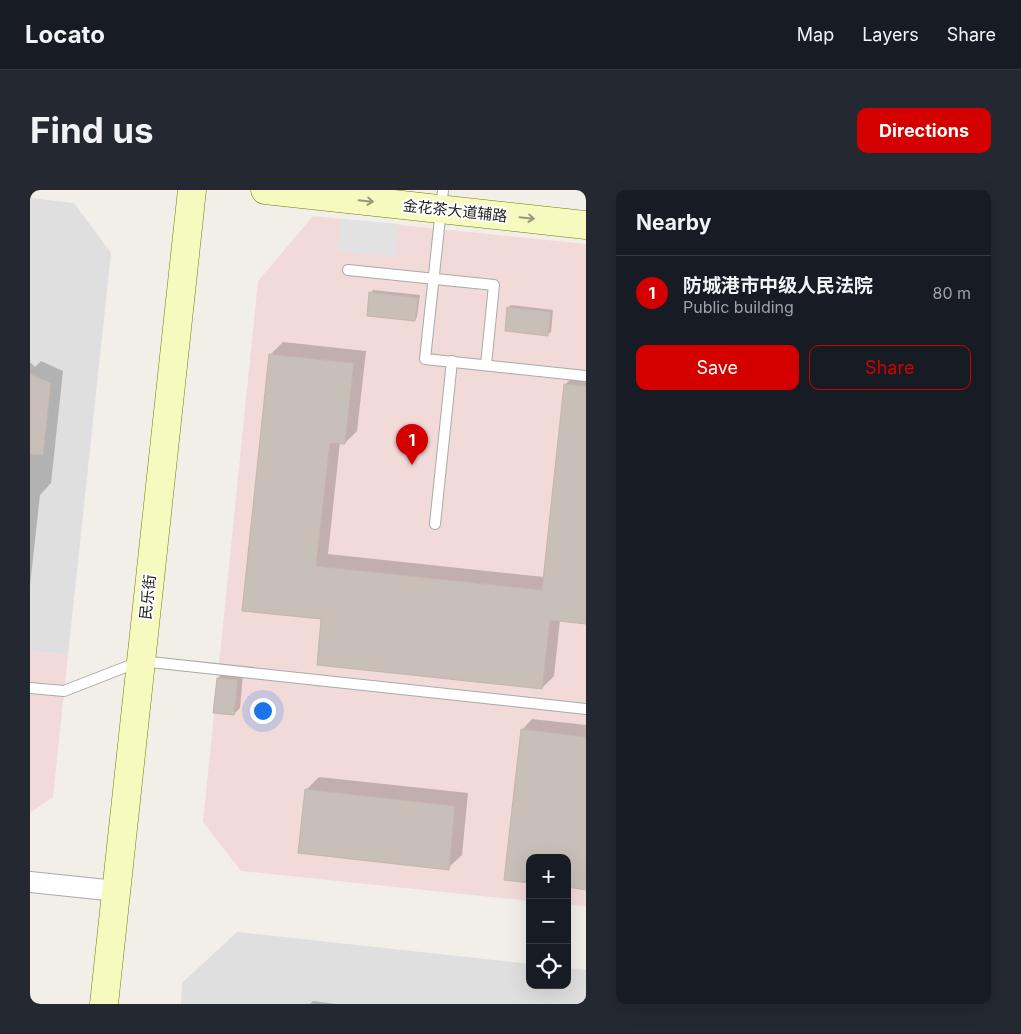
<!DOCTYPE html>
<html lang="en">
<head>
<meta charset="utf-8">
<style>
  :root { --surface:#171b24; --page:#242831; --text:#f1f3f6; --muted:#9ea1a6; --line:#363941; --accent:#d40000 }
  body { margin:0; font-family:Inter,"Noto Sans SC",sans-serif; background:var(--page); color:var(--text) }
  .controls { position:absolute; right:15px; bottom:15px; display:grid; overflow:hidden; border-radius:10px; box-shadow:0 5px 20px #0002 }
  .controls button { width:45px; height:45px; display:grid; place-items:center; padding:0; border:0; border-bottom:1px solid var(--line); background:var(--surface); color:var(--text); font:25px sans-serif }
  .you { position:absolute; left:232px; top:520px; width:18px; height:18px; margin:-12px; border:4px solid #fff; border-radius:50%; background:#1a73e8; box-shadow:0 0 0 8px #1a73e833 }
  .badge { display:grid; place-items:center; width:32px; height:32px; border-radius:50%; background:var(--accent); color:#fff; font-size:16px; font-weight:700 }
  .pin { position:absolute; translate:-50% -41px; filter:drop-shadow(0 1px 2px #0008) }
  .pin::after { content:''; position:absolute; top:26px; width:18px; height:15px; background:inherit; clip-path:polygon(0 0,100% 0,50% 100%) }
  .list { margin:0; padding:0; list-style:none }
  h2 { display:flex; justify-content:space-between; align-items:center; height:65px; margin:0; padding:0 20px; font-size:21px }
  h2 small { font-size:16px; font-weight:400; color:var(--muted) }
  .list li { display:grid; grid-template-columns:32px 1fr auto; gap:15px; align-items:center; box-sizing:border-box; height:75px; padding:0 20px; border-top:1px solid var(--line) }
  .list b { display:block; font-size:19px; white-space:nowrap }
  .list p { margin:0; font-size:16px; white-space:nowrap; color:var(--muted) }
  .list em { font-size:16px; font-style:normal; color:var(--muted) }
  .actions { display:flex; gap:10px; padding:15px 20px }
  .actions a { flex:1; padding:11px 0; border:1px solid var(--accent); border-radius:10px; text-align:center; font-size:18px; color:var(--accent) }
  .actions .main { background:var(--accent); color:#fff }
  .icon { flex:none; width:28px; height:28px; fill:none; stroke:currentColor; stroke-width:2; stroke-linecap:round; stroke-linejoin:round }
  .map { position:relative; flex:none; width:556px; height:814px; overflow:hidden; border-radius:10px }
  header { display:flex; align-items:center; gap:30px; box-sizing:border-box; height:70px; padding:0 25px; background:var(--surface); border-bottom:1px solid var(--line) }
  header strong { font-size:24px }
  nav { display:flex; gap:28px; margin-inline-start:auto; font-size:18px }
  .intro { display:flex; align-items:center; justify-content:space-between; box-sizing:border-box; height:120px; padding:0 30px }
  h1 { margin:0; font-size:35px }
  .button { padding:12px 22px; border-radius:10px; background:var(--accent); color:#fff; font-size:18px; font-weight:700 }
  main { display:flex; gap:30px; padding:0 30px }
  aside { flex:1; background:var(--surface); border-radius:10px; box-shadow:0 5px 20px #0002 }
  .map>svg:first-child { display:block }
  .residential { fill:#e0dfdf }
  .commercial { fill:#f2dad9 }
  .parking { fill:#e2e2e2 }
  .shadow { fill:#0003 }
  .building { fill:#c7bfb8; stroke:#c4b6ab }
  .lines { fill:none; stroke-linecap:round; stroke-linejoin:round }
  .lane-casing { stroke:#a9a9a9; stroke-width:12 }
  .street-casing { stroke:#a9a9a9; stroke-width:22 }
  .secondary-casing { stroke:#707d05; stroke-width:29 }
  .lane { stroke:#fff; stroke-width:10 }
  .street { stroke:#fff; stroke-width:20 }
  .secondary { stroke:#f7fabf; stroke-width:28 }
  .oneway { stroke:#979978 }
  .labels { text-anchor:middle; stroke-width:4; stroke-linejoin:round; paint-order:stroke }
  .street-label { font-size:15px; fill:#222; stroke:#fff }
</style>
</head>
<body>
<header>
<strong>Locato</strong>
<nav><a>Map</a><a>Layers</a><a>Share</a></nav>
</header>
<div class="intro"><h1>Find us</h1><a class="button">Directions</a></div>
<main>
<div class="map">
<svg width="556" height="814" viewBox="0 0 556 814">
  <rect width="100%" height="100%" fill="#f2efe9"/>
  <g class="residential">
    <polygon points="0,8 44,13 81,63 38,465 0,461"/>
    <polygon points="207,742 500,774 500,795 537,795 537,778 556,780 556,814 151,814 152,793"/>
  </g>
  <g class="commercial">
    <polygon points="283,26 556,54 556,716 537,715 537,668 500,668 500,711 211,681 173,632 228,91"/>
    <polygon points="0,461 38,465 23,607 0,623"/>
  </g>
  <polygon class="parking" points="310,29 369,34 365,67 307,61"/>
  <g class="shadow">
    <polygon points="343,100 390,105 387,127 385,130 341,103"/>
    <polygon points="481,115 523,120 521,142 518,144 478,118"/>
    <polygon points="253,152 336,161 327,241 315,253 310,252 298,364 514,387 535,195 547,182 556,183 556,433 530,430 524,486 512,498 293,428 241,164"/>
    <polygon points="11,171 33,181 21,293 10,305 0,396 0,172 5,177"/>
    <polygon points="194,482 213,484 210,518 204,524 188,488"/>
    <polygon points="502,529 556,535 556,698 537,668 492,540"/>
    <polygon points="289,587 438,603 432,665 418,678 276,600"/>
    <polygon points="283,811 306,814 280,814"/>
  </g>
  <g class="building">
    <polygon points="339,102 388,108 385,131 337,126"/>
    <polygon points="477,117 521,122 518,146 475,141"/>
    <polygon points="239,164 324,173 315,254 300,253 286,376 512,400 534,194 556,196 556,434 520,430 512,499 287,475 291,429 212,421"/>
    <polygon points="0,184 21,193 13,265 0,264"/>
    <polygon points="187,488 208,490 204,525 183,523"/>
    <polygon points="491,539 556,547 556,700 537,697 537,668 500,668 500,693 474,690"/>
    <polygon points="275,599 425,616 419,680 268,663"/>
  </g>
  <g class="lines">
    <g class="lane-casing">
      <g id="lane">
        <polyline points="413,0 395,169 556,186"/>
        <polyline points="318,80 464,95 456,175"/>
        <polyline points="405,334 422,171"/>
        <polyline points="0,498 34,501 111,471 556,519"/>
      </g>
    </g>
    <g class="street-casing">
      <polyline id="street" points="0,692 86,701"/>
    </g>
    <g class="secondary-casing">
      <g id="secondary">
        <polyline points="235,0 556,35"/>
        <polyline points="74,814 162,0"/>
      </g>
    </g>
    <use href="#lane" class="lane"/>
    <use href="#street" class="street"/>
    <use href="#secondary" class="secondary"/>
  </g>
  <defs><path id="oneway-shaft" d="M-6 0H5M1.5-3L5.5 0L1.5 3" fill="none" stroke-width="1.6" stroke-linecap="round" stroke-linejoin="round" transform="scale(1.25)"/></defs>
  <g class="oneway">
    <use href="#oneway-shaft" transform="translate(336 11) rotate(6)"/>
    <use href="#oneway-shaft" transform="translate(497 28) rotate(6)"/>
  </g>
  <g class="labels">
    <g class="street-label">
      <text transform="translate(425 21) rotate(6)" y="5">金花茶大道辅路</text>
      <text transform="translate(118 407) rotate(-84)" y="5">民乐街</text>
    </g>
  </g>
</svg>
<div class="controls">
<button>+</button>
<button>−</button>
<button><svg class="icon" aria-label="locate" viewBox="0 0 24 24"><circle cx="12" cy="12" r="6"/><path d="M12 2v4M12 18v4M2 12h4M18 12h4"/></svg></button>
</div>
<div class="you"></div>
<div class="pin badge" style="left:382px;top:275px">1</div>
</div>
<aside>
<h2>Nearby<small></small></h2>
<ul class="list">
<li><span class="badge">1</span><div><b>防城港市中级人民法院</b><p>Public building</p></div><em>80 m</em></li>
</ul>
<div class="actions"><a class="main">Save</a><a>Share</a></div>
</aside>
</main>
</body>
</html>
